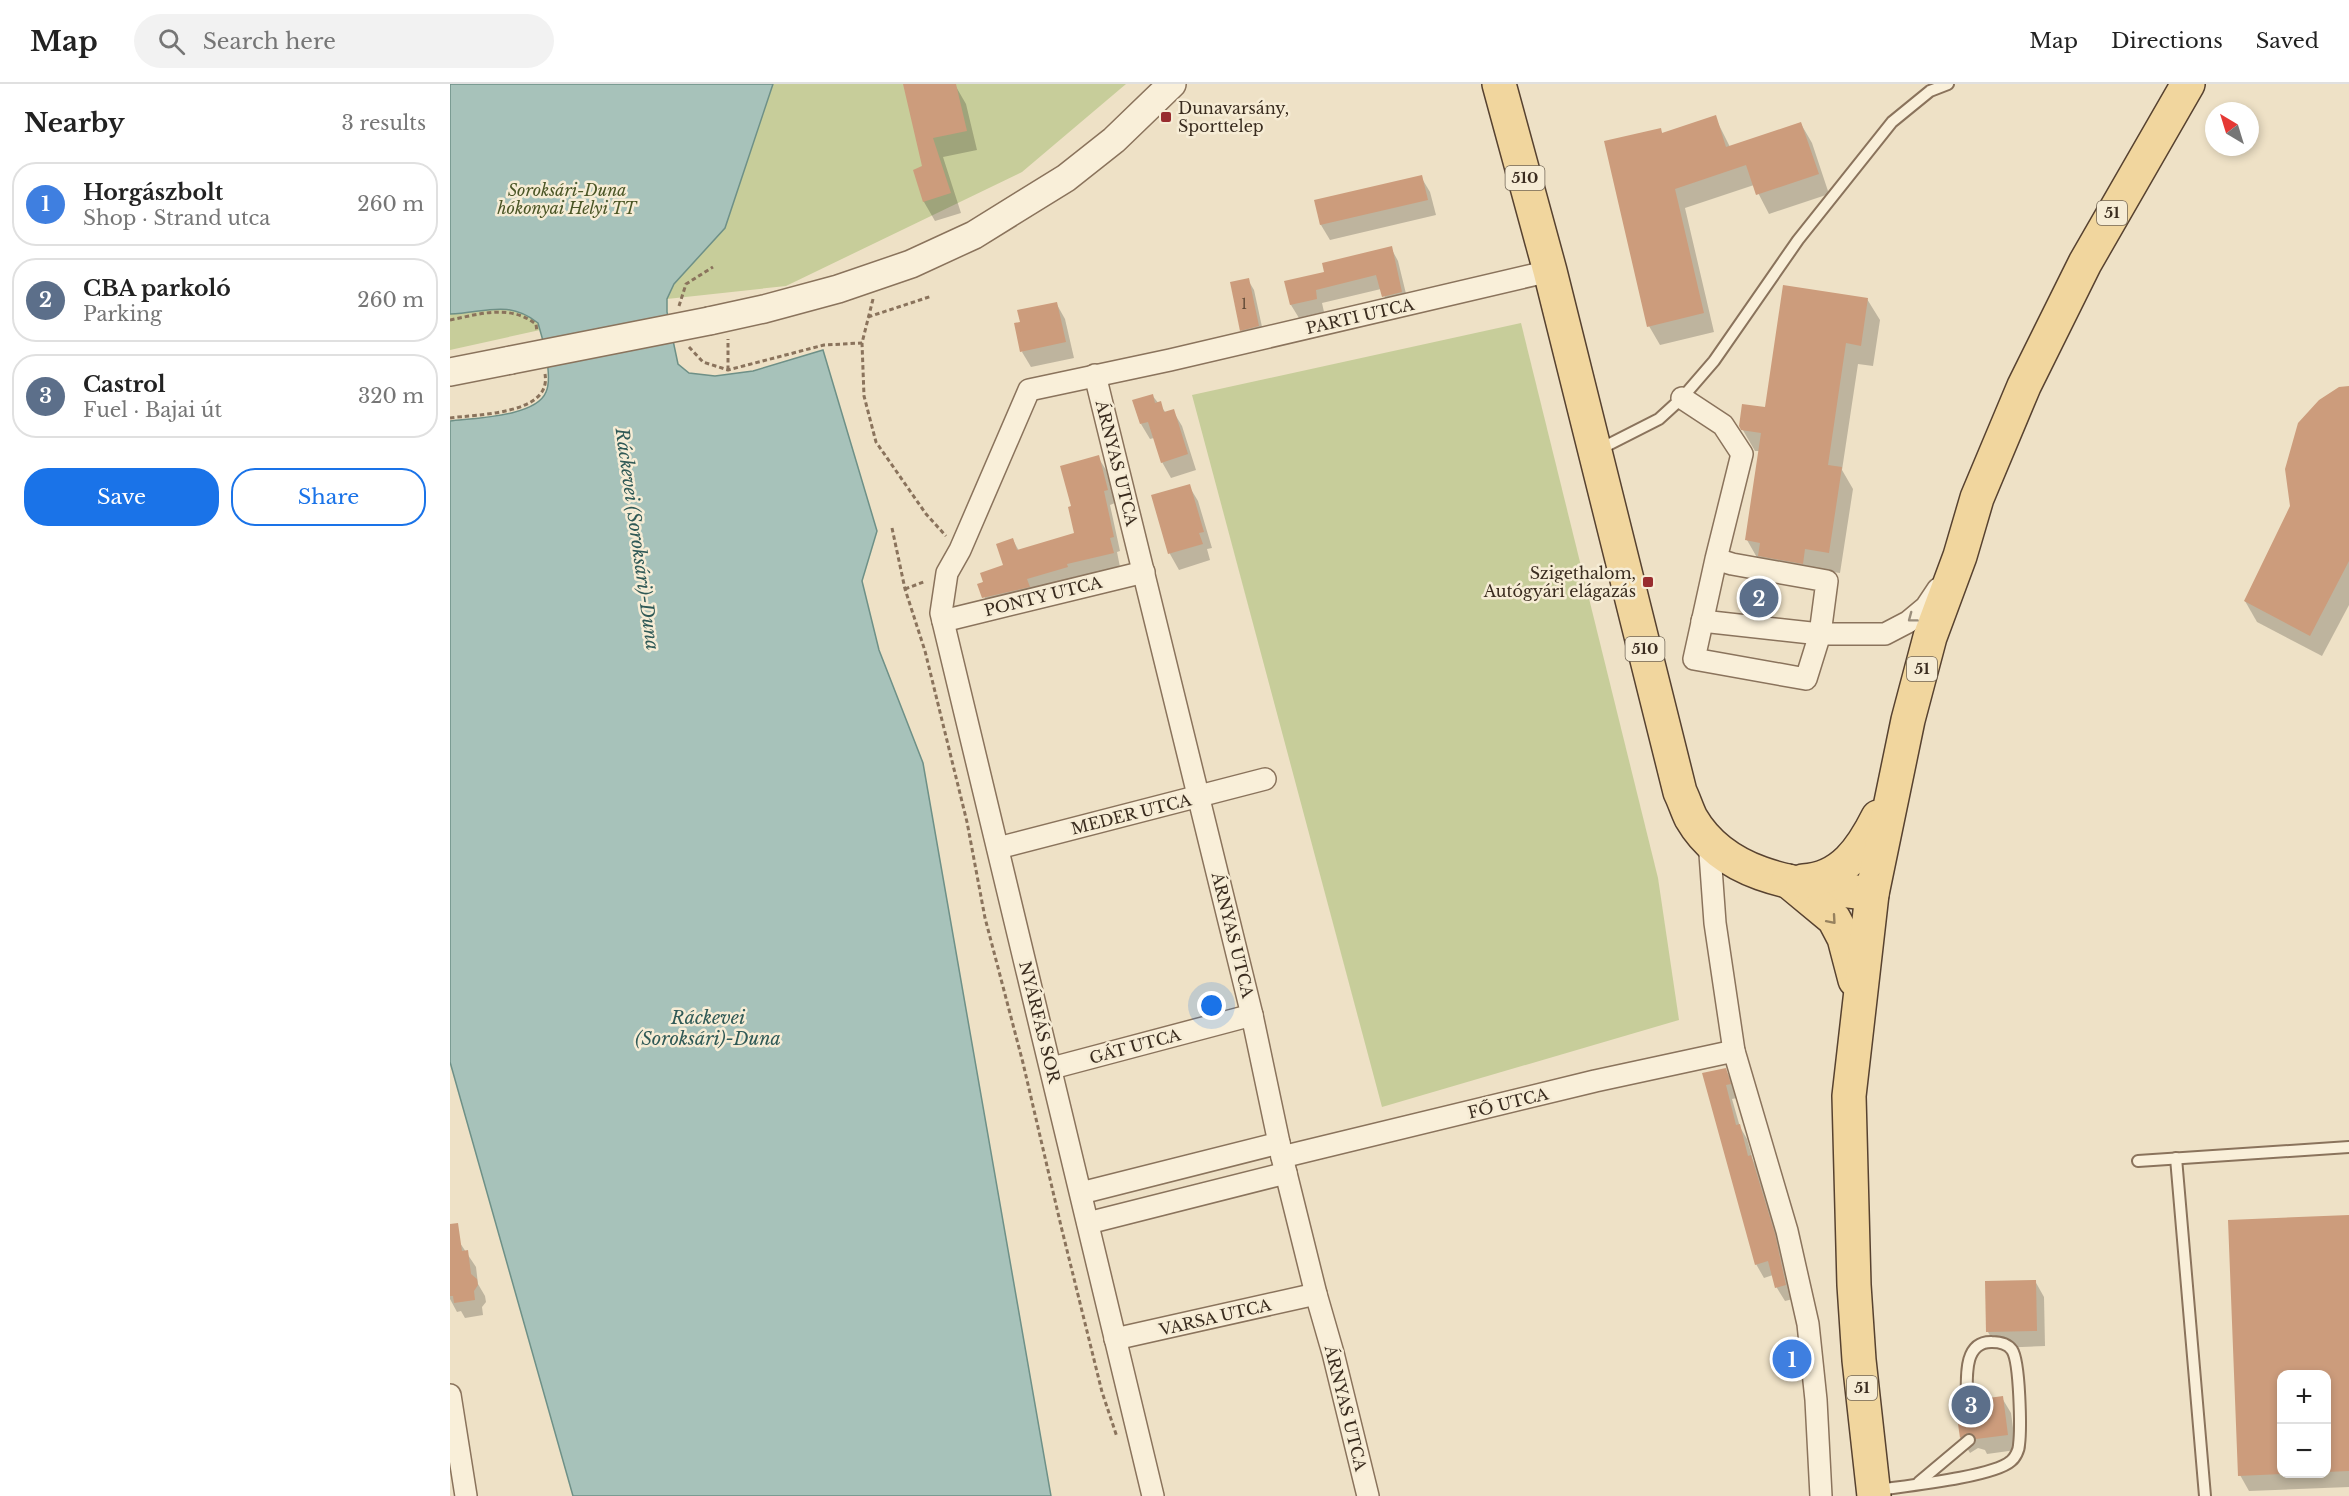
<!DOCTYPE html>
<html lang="en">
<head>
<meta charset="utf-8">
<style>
  :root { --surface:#fff; --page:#f2f2f2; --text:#222; --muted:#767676; --line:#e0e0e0; --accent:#1a73e8 }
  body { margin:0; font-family:"Libre Baskerville",serif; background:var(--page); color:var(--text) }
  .controls { position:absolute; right:18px; bottom:18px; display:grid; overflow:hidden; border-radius:12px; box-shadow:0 3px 9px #0003 }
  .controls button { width:54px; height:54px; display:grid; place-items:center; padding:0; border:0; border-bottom:2px solid var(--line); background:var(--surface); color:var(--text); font:30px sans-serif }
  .compass { position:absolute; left:1755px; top:18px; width:54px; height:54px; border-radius:50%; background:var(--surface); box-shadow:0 3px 9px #0003; rotate:322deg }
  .you { position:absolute; left:762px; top:922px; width:21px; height:21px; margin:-15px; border:4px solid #fff; border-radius:50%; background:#1a73e8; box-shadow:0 0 0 9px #1a73e833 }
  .badge { display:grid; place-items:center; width:39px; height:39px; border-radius:50%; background:var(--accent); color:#fff; font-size:20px; font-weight:700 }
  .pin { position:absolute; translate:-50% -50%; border:3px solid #fff; box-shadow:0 2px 6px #0006 }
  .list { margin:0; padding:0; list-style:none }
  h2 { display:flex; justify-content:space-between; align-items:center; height:78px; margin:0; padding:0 24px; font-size:26px }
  h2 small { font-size:20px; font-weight:400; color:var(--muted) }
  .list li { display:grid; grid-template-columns:39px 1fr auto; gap:18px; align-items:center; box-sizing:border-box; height:84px; margin:0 12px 12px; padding:0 12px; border:2px solid var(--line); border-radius:24px }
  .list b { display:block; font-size:22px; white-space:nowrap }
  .list p { margin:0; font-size:20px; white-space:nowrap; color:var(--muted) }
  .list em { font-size:20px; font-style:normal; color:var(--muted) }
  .actions { display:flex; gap:12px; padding:18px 24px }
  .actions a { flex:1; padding:14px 0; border:2px solid var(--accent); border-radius:24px; text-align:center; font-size:21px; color:var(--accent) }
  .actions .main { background:var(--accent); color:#fff }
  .icon { flex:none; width:33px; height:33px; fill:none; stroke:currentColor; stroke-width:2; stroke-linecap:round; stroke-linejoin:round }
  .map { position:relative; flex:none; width:1899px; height:1412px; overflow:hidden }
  header { display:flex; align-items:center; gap:36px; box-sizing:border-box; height:84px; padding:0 30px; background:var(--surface); border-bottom:2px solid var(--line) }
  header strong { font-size:28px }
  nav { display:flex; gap:33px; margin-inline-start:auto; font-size:21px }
  .search { width:420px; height:54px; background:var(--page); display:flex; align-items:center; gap:15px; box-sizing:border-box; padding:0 21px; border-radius:33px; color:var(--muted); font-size:22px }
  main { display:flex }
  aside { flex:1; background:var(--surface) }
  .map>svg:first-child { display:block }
  .green { fill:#c7cd9a }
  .water { fill:#a7c2ba; stroke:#6e9087; stroke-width:1.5 }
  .shadow { fill:#0003; fill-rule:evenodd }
  .building { fill:#cc9c7c }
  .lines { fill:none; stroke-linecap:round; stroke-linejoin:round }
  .service-casing { stroke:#8a735c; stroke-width:14 }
  .minor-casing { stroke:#8a735c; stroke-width:24 }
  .tertiary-casing { stroke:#8a735c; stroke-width:30 }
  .primary-casing { stroke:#574230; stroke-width:36 }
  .path { stroke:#8a735c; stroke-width:3; stroke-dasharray:4.5 3; stroke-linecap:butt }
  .service { stroke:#f9efd9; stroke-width:10 }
  .minor { stroke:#f9efd9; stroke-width:21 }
  .tertiary { stroke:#f9efd9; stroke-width:27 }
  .primary { stroke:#f1d69e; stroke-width:33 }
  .tertiary-bridge-casing { stroke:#8a735c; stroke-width:30; stroke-linecap:butt }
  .tertiary-bridge { stroke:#f9efd9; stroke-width:27 }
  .oneway { stroke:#9a8e7c }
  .oneway2 { stroke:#96815e }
  .poi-dot { fill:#982c2e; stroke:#f6ecd5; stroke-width:2 }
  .labels { text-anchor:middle; stroke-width:5; stroke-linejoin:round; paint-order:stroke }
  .number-label { font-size:14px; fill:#5e4836 }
  .shield { fill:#f6ecd5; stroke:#726656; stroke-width:1.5 }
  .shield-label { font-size:15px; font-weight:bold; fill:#3a2c1f }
  .poi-label { font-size:16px; fill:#3a2c1f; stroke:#f6ecd5; text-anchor:start }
  .park-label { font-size:16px; font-style:italic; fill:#4b5626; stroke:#f6ecd5 }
  .street-label { font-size:16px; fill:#3a2c1f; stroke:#f6ecd5 }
  .water-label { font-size:18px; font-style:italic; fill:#2f5956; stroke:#f6ecd5 }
</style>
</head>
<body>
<header>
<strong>Map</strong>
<div class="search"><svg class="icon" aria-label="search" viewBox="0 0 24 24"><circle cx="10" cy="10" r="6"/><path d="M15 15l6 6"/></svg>Search here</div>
<nav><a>Map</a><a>Directions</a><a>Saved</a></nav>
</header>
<main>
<aside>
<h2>Nearby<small>3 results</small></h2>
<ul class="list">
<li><span class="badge" style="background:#3f7fe0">1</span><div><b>Horgászbolt</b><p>Shop · Strand utca</p></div><em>260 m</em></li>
<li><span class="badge" style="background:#5c6f8a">2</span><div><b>CBA parkoló</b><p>Parking</p></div><em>260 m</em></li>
<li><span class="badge" style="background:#5c6f8a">3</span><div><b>Castrol</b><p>Fuel · Bajai út</p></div><em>320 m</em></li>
</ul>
<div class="actions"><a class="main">Save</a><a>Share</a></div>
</aside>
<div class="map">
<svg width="1899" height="1412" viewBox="0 0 1899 1412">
  <rect width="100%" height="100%" fill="#eee1c6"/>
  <g class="green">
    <polygon points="0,0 676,0 572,88 336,202 217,215 88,239 90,246 0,266"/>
    <polygon points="1071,239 1208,794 1229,936 932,1023 742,311"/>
  </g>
  <path class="water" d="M0,0h323l-48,144 -51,56 -7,15v13l11,52 11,9 26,3 38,-5 70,-21 54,181 -15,50 17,69 44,113 128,733h-478l-123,-434v-641c23,-3 86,-4 96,-29 7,-15 -3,-53 -8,-69 -31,-24 -53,-10 -88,-9z"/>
  <g class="shadow">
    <polygon points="454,0 505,1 516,20 527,66 493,73 511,129 485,137 474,118 465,87 474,84"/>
    <polygon points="1265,33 1280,63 1351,40 1362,59 1379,110 1319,130 1304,101 1235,124 1264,248 1210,261 1199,242 1210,46 1213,50"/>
    <polygon points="971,93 980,108 986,131 880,156 871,141 866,118"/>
    <polygon points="941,164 948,177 959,222 941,226 931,205 872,219 874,228 849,234 841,221 836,198 876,189"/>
    <polygon points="798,196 804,206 814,252 797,256 791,246"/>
    <polygon points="1417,215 1430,236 1423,282 1408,280 1392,386 1403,405 1390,489 1309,477 1297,456 1310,367 1305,367 1290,341 1316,325"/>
    <polygon points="606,219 615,235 624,274 581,283 572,268"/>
    <polygon points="1899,304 1899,521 1872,572 1807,538 1795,517"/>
    <polygon points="702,311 716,329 723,327 732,342 746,386 721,394 712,378 704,354 700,355 691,340"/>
    <polygon points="648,373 656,386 665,419 660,421 670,467 667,468 670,483 624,493 625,497 541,527 529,501 555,482 563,456 569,467 625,450 623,423"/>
    <polygon points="739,402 748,417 762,464 757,465 760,476 729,486 720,470 703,412"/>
    <polygon points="1275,985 1283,999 1287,1014 1282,1015 1290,1043 1297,1055 1303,1076 1308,1086 1332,1165 1343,1215 1335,1217 1327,1204 1323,1191 1314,1194 1306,1180 1254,990"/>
    <path d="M1899,1133v270l-100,4 -9,-16 -11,-253zM1832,1290h44v100h-44z"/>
    <polygon points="10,1159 26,1183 28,1200 35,1212 36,1218 32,1223 33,1231 15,1234 11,1227 7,1228 0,1215 0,1160"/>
    <polygon points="1585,1197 1594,1213 1595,1262 1547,1264 1538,1248"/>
    <polygon points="1347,1266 1353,1276 1355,1293 1344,1295 1338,1285"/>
    <polygon points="1552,1314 1561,1329 1566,1366 1537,1370 1535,1366 1528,1364 1520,1369 1511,1354 1507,1319 1512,1325 1518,1326"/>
  </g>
  <g class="building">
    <polygon points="453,0 506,0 517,47 483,54 501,109 473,118 463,86 472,82"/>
    <polygon points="1266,31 1276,63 1351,38 1369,90 1306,111 1296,81 1225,105 1254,229 1197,243 1154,57 1211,44 1212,49"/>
    <polygon points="972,91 978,116 870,141 864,116"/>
    <polygon points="942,162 952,208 932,213 926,191 866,206 867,215 840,221 834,197 874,188 872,179"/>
    <polygon points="799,194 809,242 790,247 780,198"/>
    <polygon points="1333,201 1418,214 1411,262 1396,259 1378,381 1392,383 1379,469 1355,465 1353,480 1308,472 1310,459 1295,456 1311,349 1291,346 1289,342 1292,320 1315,323"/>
    <polygon points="607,218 616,258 570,268 564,239 570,238 567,226"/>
    <polygon points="1899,302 1899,477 1860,552 1794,517 1840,422 1835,385 1848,339 1869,316 1889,303"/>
    <polygon points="703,310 705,319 711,317 714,328 724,325 738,370 711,379 698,338 690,340 682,316"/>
    <polygon points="649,371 658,406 654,407 664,453 660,454 664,469 617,480 618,483 577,495 580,503 532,514 527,500 533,498 530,489 553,481 546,460 563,454 567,466 624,449 618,423 621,422 610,382"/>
    <polygon points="740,400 754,448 749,449 753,460 718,470 701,411"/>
    <polygon points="1276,984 1281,1000 1276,1001 1286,1041 1290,1040 1298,1072 1301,1071 1325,1150 1336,1201 1325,1204 1318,1177 1305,1181 1252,989"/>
    <polygon points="1899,1131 1899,1387 1876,1388 1876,1290 1832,1290 1832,1390 1788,1392 1778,1136"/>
    <polygon points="8,1139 12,1167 18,1166 21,1190 27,1195 28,1201 24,1207 25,1216 4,1219 3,1212 0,1212 0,1140"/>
    <polygon points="1586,1196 1587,1247 1536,1248 1535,1197"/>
    <polygon points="1348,1264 1350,1283 1337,1285 1334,1267"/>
    <polygon points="1553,1312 1558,1351 1526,1355 1524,1351 1518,1349 1510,1354 1505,1318 1510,1318 1513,1323 1518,1324 1523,1321 1524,1316"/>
  </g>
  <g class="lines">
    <g class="service-casing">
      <g id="service">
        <polyline points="1148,366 1209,335 1232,314 1264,277 1348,156 1442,38 1480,7 1498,0"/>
        <polyline points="1726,1074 1755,1412"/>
        <polyline points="1688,1077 1899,1063"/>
        <polyline points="1469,1398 1519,1356"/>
        <path d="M1428,1406c27,-4 115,-13 133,-29 4,-3 8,-11 8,-16 2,-16 1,-83 -7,-95 -5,-7 -13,-8 -20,-8 -30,-1 -25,39 -25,59"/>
      </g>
    </g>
    <g class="minor-casing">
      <g id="minor">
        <polyline points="645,291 802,931 832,1073 866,1210 883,1269 918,1412"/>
        <polyline points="1232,314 1273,341 1292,370 1266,475 1244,575 1356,595 1370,550 1377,497 1282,480 1266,475"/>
        <polyline points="493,537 694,488"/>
        <polyline points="1252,537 1370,550 1435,550 1458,538 1476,523 1488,505"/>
        <polyline points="1259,756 1265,839 1284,967 1337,1147 1358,1240 1366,1316 1371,1412"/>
        <polyline points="548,764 815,695"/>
        <polyline points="602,984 802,931"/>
        <polyline points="832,1073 1145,997 1284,967"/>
        <polyline points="631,1109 829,1059"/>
        <polyline points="638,1139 836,1089"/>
        <polyline points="665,1255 866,1210"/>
        <polyline points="0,1311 16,1412"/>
        <polyline points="703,1412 491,529 497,489 510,466 579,306 720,276 1100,187"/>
      </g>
    </g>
    <g class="tertiary-casing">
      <g id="tertiary">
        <polyline points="259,237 314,225 388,205 461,180 524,151 616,94 664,56 722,0"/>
        <polyline points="0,288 61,276"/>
      </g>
    </g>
    <g class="primary-casing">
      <g id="primary">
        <path d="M1049,0l51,187 130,521c4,8 7,18 11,26 37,64 116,67 181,76"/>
        <polyline points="1338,797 1384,835 1394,854 1405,896"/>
        <path d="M1353,797c39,-2 59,-32 75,-64"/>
        <polyline points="1424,1412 1409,1276 1404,1201 1399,1012 1422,810 1458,636 1480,553 1510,472 1527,414 1574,302 1635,179 1738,0"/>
      </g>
    </g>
    <g class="path">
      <polyline points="423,215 412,259 414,312 426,358 476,430 496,452"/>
      <polyline points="229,222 236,200 263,183"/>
      <polyline points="418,233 482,212"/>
      <path d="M0,236c30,-6 59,-16 86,4l1,8"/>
      <polyline points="239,263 253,278 278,286 374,261 412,259"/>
      <polyline points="278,286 278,255"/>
      <path d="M0,334c27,-4 102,-3 95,-44"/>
      <polyline points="442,444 455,505 475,567 517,738 535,834 573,979 611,1142 652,1308 667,1353"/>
      <polyline points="455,505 476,497"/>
    </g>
    <use href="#service" class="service"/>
    <use href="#minor" class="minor"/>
    <use href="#tertiary" class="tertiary"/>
    <use href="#primary" class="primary"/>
    <g class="tertiary-bridge-casing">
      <polyline id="tertiary-bridge" points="61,276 259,237"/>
    </g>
    <use href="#tertiary-bridge" class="tertiary-bridge"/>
  </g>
  <defs><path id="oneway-chevron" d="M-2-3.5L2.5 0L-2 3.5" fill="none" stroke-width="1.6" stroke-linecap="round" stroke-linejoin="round" transform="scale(1.5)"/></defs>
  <use class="oneway" href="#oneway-chevron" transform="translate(1462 534) rotate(143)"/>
  <use class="oneway2" href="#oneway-chevron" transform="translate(1382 836) rotate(49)"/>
  <g class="poi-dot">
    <rect x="710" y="27" width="12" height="12" rx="3"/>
    <rect x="1192" y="492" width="12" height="12" rx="3"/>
  </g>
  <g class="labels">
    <g class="number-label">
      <text x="794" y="225">1</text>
    </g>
    <g class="shield">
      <rect x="1055.5" y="82" width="39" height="24" rx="4.5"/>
      <rect x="1647" y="117" width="30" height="24" rx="4.5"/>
      <rect x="1175.5" y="553" width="39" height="24" rx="4.5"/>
      <rect x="1457" y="573" width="30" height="24" rx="4.5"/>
      <rect x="1397" y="1292" width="30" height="24" rx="4.5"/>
    </g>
    <g class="shield-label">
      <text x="1075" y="99">510</text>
      <text x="1662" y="134">51</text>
      <text x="1195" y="570">510</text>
      <text x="1472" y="590">51</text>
      <text x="1412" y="1309">51</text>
    </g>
    <g class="poi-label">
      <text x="728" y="30">Dunavarsány,<tspan x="728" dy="18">Sporttelep</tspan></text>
      <text x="1186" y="495" text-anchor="end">Szigethalom,<tspan x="1186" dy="18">Autógyári elágazás</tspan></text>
    </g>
    <g class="park-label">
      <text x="117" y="112">Soroksári-Duna<tspan x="117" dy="18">hókonyai Helyi TT</tspan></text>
    </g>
    <g class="street-label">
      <text transform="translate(910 232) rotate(-13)" y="6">PARTI UTCA</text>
      <text transform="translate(667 379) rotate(76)" y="6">ÁRNYAS UTCA</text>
      <text transform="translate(593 512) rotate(-14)" y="6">PONTY UTCA</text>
      <text transform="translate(681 730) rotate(-14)" y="6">MEDER UTCA</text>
      <text transform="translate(783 851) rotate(76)" y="6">ÁRNYAS UTCA</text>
      <text transform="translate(590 938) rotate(76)" y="6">NYÁRFÁS SOR</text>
      <text transform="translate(685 962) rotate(-15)" y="6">GÁT UTCA</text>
      <text transform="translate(1058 1019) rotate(-14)" y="6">FŐ UTCA</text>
      <text transform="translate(765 1233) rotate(-13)" y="6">VARSA UTCA</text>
      <text transform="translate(896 1324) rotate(76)" y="6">ÁRNYAS UTCA</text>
    </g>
    <g class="water-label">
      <text transform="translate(187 455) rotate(82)" y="6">Ráckevei (Soroksári)-Duna</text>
      <text x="258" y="940">Ráckevei<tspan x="258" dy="21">(Soroksári)-Duna</tspan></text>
    </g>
  </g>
</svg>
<div class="controls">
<button>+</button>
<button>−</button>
</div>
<svg class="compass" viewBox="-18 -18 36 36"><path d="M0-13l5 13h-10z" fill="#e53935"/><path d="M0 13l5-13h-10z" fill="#767676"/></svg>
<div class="you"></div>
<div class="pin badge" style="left:1342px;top:1275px;background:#3f7fe0">1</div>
<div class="pin badge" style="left:1309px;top:514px;background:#5c6f8a">2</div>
<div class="pin badge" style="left:1521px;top:1321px;background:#5c6f8a">3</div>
</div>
</main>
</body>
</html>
